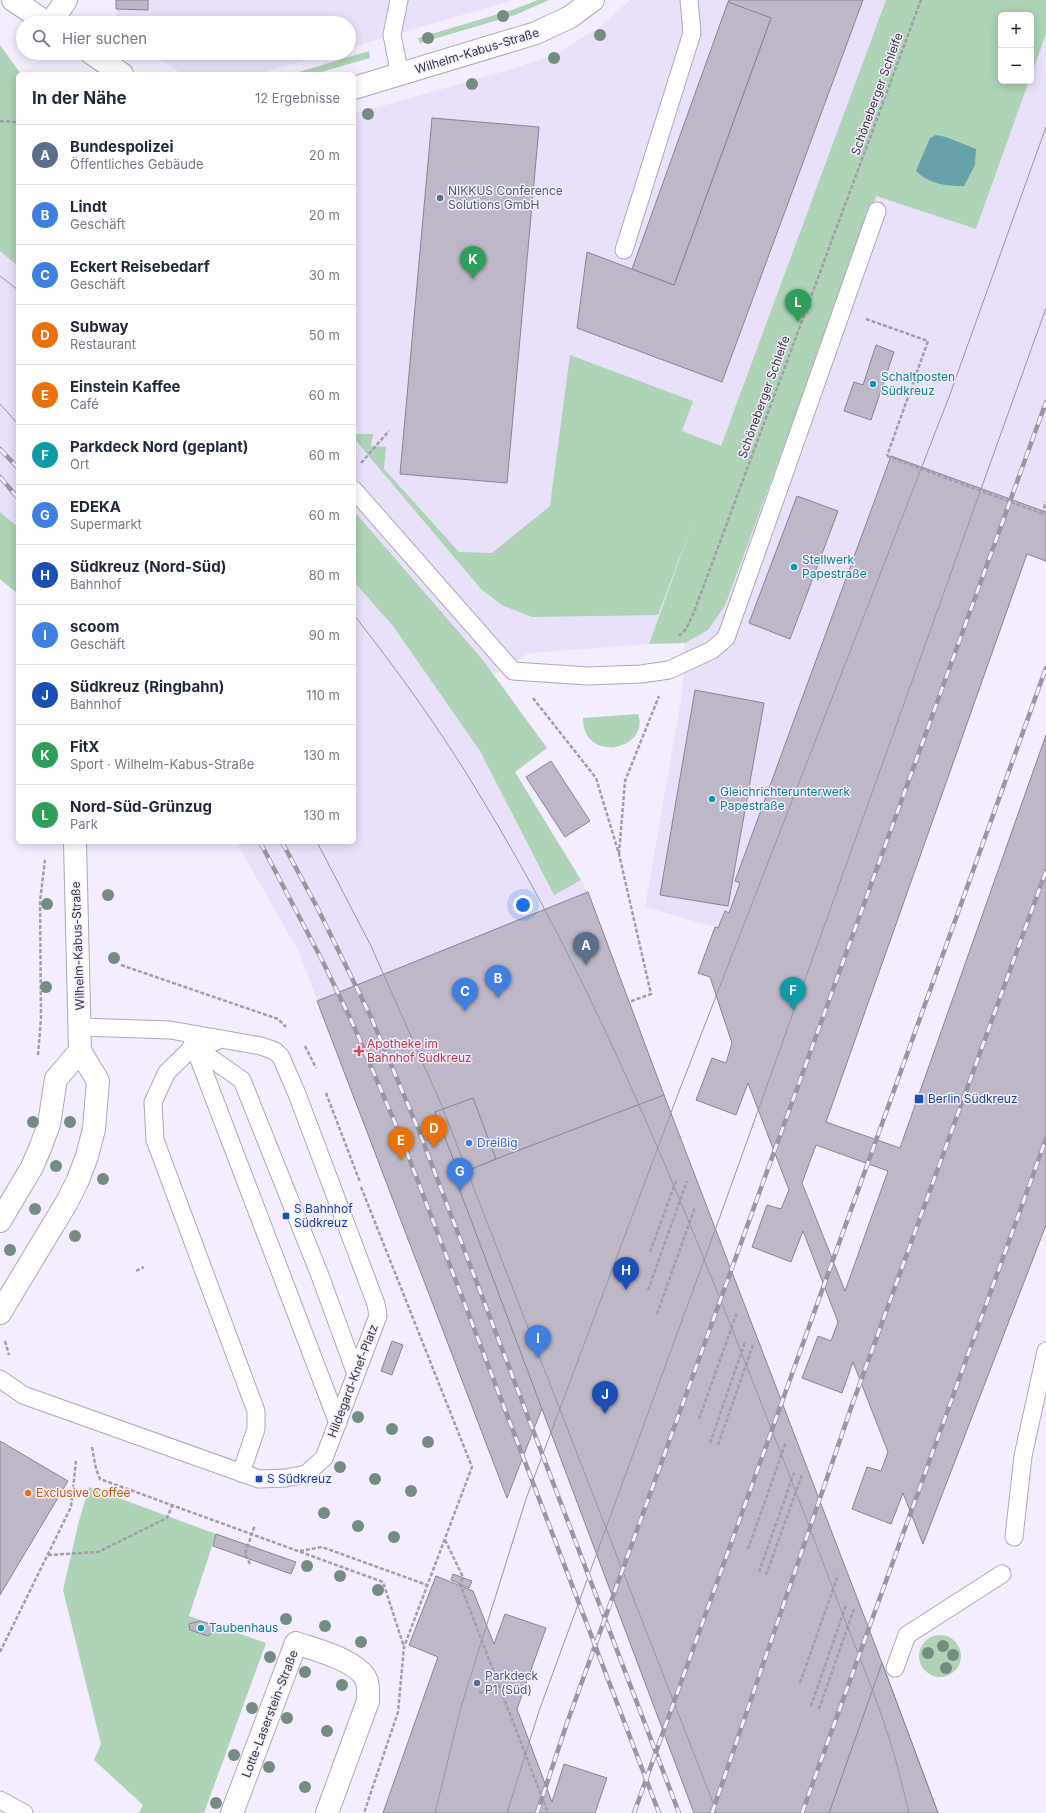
<!DOCTYPE html>
<html lang="de">
<head>
<meta charset="utf-8">
<style>
  :root { --surface:#fff; --page:#f6f6f7; --text:#1f2937; --muted:#747a83; --line:#e0e1e3; --accent:#1f57a9 }
  body { margin:0; font-family:Inter,sans-serif; background:var(--page); color:var(--text) }
  .controls { position:absolute; right:12px; top:12px; display:grid; overflow:hidden; border-radius:6px; box-shadow:0 2px 10px #0003 }
  .controls button { width:36px; height:36px; display:grid; place-items:center; padding:0; border:0; border-bottom:1px solid var(--line); background:var(--surface); color:var(--text); font:20px sans-serif }
  .you { position:absolute; left:523px; top:905px; width:14px; height:14px; margin:-10px; border:3px solid #fff; border-radius:50%; background:#1a73e8; box-shadow:0 0 0 6px #1a73e833 }
  .badge { display:grid; place-items:center; width:26px; height:26px; border-radius:50%; background:var(--accent); color:#fff; font-size:13px; font-weight:700 }
  .pin { position:absolute; translate:-50% -33px; filter:drop-shadow(0 1px 2px #0008) }
  .pin::after { content:''; position:absolute; top:21px; width:14px; height:12px; background:inherit; clip-path:polygon(0 0,100% 0,50% 100%) }
  .list { margin:0; padding:0; list-style:none }
  h2 { display:flex; justify-content:space-between; align-items:center; height:52px; margin:0; padding:0 16px; font-size:17px }
  h2 small { font-size:13px; font-weight:400; color:var(--muted) }
  .list li { display:grid; grid-template-columns:26px 1fr auto; gap:12px; align-items:center; box-sizing:border-box; height:60px; padding:0 16px; border-top:1px solid var(--line) }
  .list b { display:block; font-size:15px; white-space:nowrap }
  .list p { margin:0; font-size:13px; white-space:nowrap; color:var(--muted) }
  .list em { font-size:13px; font-style:normal; color:var(--muted) }
  .icon { flex:none; width:22px; height:22px; fill:none; stroke:currentColor; stroke-width:2; stroke-linecap:round; stroke-linejoin:round }
  .map { position:relative; flex:none; width:1046px; height:1813px; overflow:hidden }
  .search { position:absolute; background:var(--surface); box-shadow:0 2px 10px #0003; left:16px; top:16px; width:340px; height:44px; display:flex; align-items:center; gap:10px; box-sizing:border-box; padding:0 14px; border-radius:22px; color:var(--muted); font-size:15px }
  .panel { position:absolute; background:var(--surface); box-shadow:0 2px 10px #0003; left:16px; top:72px; width:340px; height:772px; border-radius:6px }
  .map>svg:first-child { display:block }
  .built { fill:#e9e1f9 }
  .green { fill:#aed3b6 }
  .water { fill:#67a1aa }
  .building { fill:#bdb7c7; stroke:#898494; fill-rule:evenodd }
  .lines { fill:none; stroke-linecap:round; stroke-linejoin:round }
  .service-casing { stroke:#ada8b8; stroke-width:19 }
  .minor-casing { stroke:#ada8b8; stroke-width:24 }
  .tertiary-casing { stroke:#ada8b8; stroke-width:24 }
  .path { stroke:#a29daa; stroke-width:2.5; stroke-dasharray:4 2; stroke-linecap:butt }
  .service { stroke:#fff; stroke-width:17 }
  .minor { stroke:#fff; stroke-width:22 }
  .tertiary { stroke:#fff; stroke-width:22 }
  .tram { stroke:#9995a1; stroke-width:1 }
  .rail-casing { stroke:#9995a1; stroke-width:4.5 }
  .rail { stroke:#f3edfe; stroke-width:3; stroke-dasharray:9; stroke-linecap:butt }
  .path-bridge { stroke:#a29daa; stroke-width:2.5; stroke-dasharray:4 2; stroke-linecap:butt }
  .tree { fill:#758c83 }
  .service-dot { fill:#5c6f8a; stroke:#f3edfe; stroke-width:1.5 }
  .culture-dot { fill:#0f9aa8; stroke:#f3edfe; stroke-width:1.5 }
  .health-dot { fill:#e0444e; stroke:#f3edfe; stroke-width:1.5 }
  .transit-dot { fill:#1a4fb4; stroke:#f3edfe; stroke-width:1.5 }
  .shop-dot { fill:#3f7fe0; stroke:#f3edfe; stroke-width:1.5 }
  .food-dot { fill:#e8710a; stroke:#f3edfe; stroke-width:1.5 }
  .labels { text-anchor:middle; stroke-width:3; stroke-linejoin:round; paint-order:stroke }
  .street-label { font-size:12px; fill:#39373d; stroke:#f3edfe }
  .service-label { font-size:12px; fill:#4e5e75; stroke:#f3edfe; text-anchor:start }
  .culture-label { font-size:12px; fill:#0d838f; stroke:#f3edfe; text-anchor:start }
  .health-label { font-size:12px; fill:#be3a42; stroke:#f3edfe; text-anchor:start }
  .transit-label { font-size:12px; fill:#164399; stroke:#f3edfe; text-anchor:start }
  .shop-label { font-size:12px; fill:#366cbe; stroke:#f3edfe; text-anchor:start }
  .food-label { font-size:12px; fill:#c56008; stroke:#f3edfe; text-anchor:start }
</style>
</head>
<body>
<div class="map">
<svg width="1046" height="1813" viewBox="0 0 1046 1813">
  <rect width="100%" height="100%" fill="#f3edfe"/>
  <g class="built">
    <polygon points="116,0 513,0 349,48 349,23 117,23"/>
    <polygon points="630,0 886,0 649,644 529,653 494,675 354,511 354,114 508,70 554,55 600,27"/>
    <polygon points="1046,34 1046,512 891,457 735,881 740,883 729,913 724,911 718,928 645,907 682,694 685,643 708,630 725,606 876,196 976,229 1029,81 1031,81 1031,76"/>
    <polygon points="152,53 331,53 258,74 182,74"/>
    <polygon points="0,172 18,188 18,527 0,512"/>
    <polygon points="354,582 393,626 480,751 554,894 581,880 588,892 664,1095 392,1199 299,952 236,842 354,842"/>
  </g>
  <g class="green">
    <polygon points="538,0 549,0 515,15 420,43 418,38 512,10"/>
    <polygon points="886,0 1046,0 1046,34 1031,76 1031,15 1001,15 1001,81 1029,81 976,229 876,196 725,606 708,630 685,643 649,644 693,522 658,615 532,617 502,605 481,589 357,442 354,438 354,434 373,434 371,446 386,447 384,469 459,552 492,553 550,506 570,355 693,401 682,431 721,446"/>
    <polygon points="0,45 21,74 18,74 18,266 0,251"/>
    <polygon points="369,51 370,58 314,74 292,74"/>
    <polygon points="354,511 482,659 547,748 515,772 581,880 554,895 480,751 393,626 354,582"/>
    <polygon points="0,512 18,527 18,594 0,579"/>
    <path d="M638,714c13,35 -55,51 -55,4z"/>
    <polygon points="89,1487 216,1534 189,1616 266,1643 204,1813 139,1813 143,1805 94,1760 101,1744 63,1590 79,1521"/>
    <circle cx="940" cy="1656" r="21"/>
  </g>
  <path class="water" d="M936,135l10,2 30,12 -1,16 -11,21c-18,0 -35,-2 -48,-15l14,-33z"/>
  <g class="building">
    <polygon points="116,0 148,0 148,10 116,9"/>
    <polygon points="729,0 863,0 722,382 577,328 587,252 674,285 771,18 746,10 728,2"/>
    <polygon points="728,2 771,18 674,285 632,269"/>
    <polygon points="432,118 539,127 507,483 400,474"/>
    <polygon points="876,345 894,352 871,420 844,411 854,382 863,385"/>
    <path d="M891,456l155,56v49l-19,-7 -201,568 74,26 146,-413v490l-123,319 -20,-51 -12,31 -39,-15 15,-42 14,4 7,-19 -35,-90 -11,31 -40,-15 16,-42 13,5 7,-19 -35,-91 -12,31 -39,-15 15,-42 14,4 8,-19 -41,-107 -12,32 -40,-15 16,-42 14,5 6,-20 -22,-66 -12,-4 17,-46 3,1 7,-17 4,2 11,-30 -5,-2zM816,1145l72,26 -43,120 -43,-108z"/>
    <polygon points="797,496 838,511 790,639 749,623"/>
    <polygon points="695,690 764,703 728,906 660,895"/>
    <polygon points="551,761 590,821 565,837 526,777"/>
    <polygon points="588,892 664,1095 507,1498 317,1001"/>
    <polygon points="664,1095 882,1663 938,1813 694,1813 454,1175"/>
    <polygon points="473,1098 496,1159 459,1174 435,1112"/>
    <polygon points="392,1341 403,1345 392,1375 381,1371"/>
    <polygon points="0,1441 68,1481 0,1595"/>
    <polygon points="216,1534 296,1562 291,1574 213,1546"/>
    <polygon points="453,1574 472,1581 469,1588 451,1580"/>
    <polygon points="436,1576 473,1591 494,1644 505,1614 546,1628 517,1709 552,1802 564,1764 607,1778 595,1813 383,1813 438,1657 409,1645"/>
    <polygon points="200,1621 213,1625 214,1631 208,1636 190,1630 189,1624"/>
    <polygon points="882,1663 938,1813 829,1813"/>
  </g>
  <g class="lines">
    <g class="service-casing">
      <g id="service">
        <polyline points="399,0 392,35 400,75"/>
        <polyline points="624,250 692,33 689,0"/>
        <polyline points="354,490 513,671 588,676 641,674 669,670 712,650 726,638 877,211"/>
        <polyline points="215,1042 194,1046 167,1072 153,1102 155,1140 256,1411 256,1429 241,1473"/>
        <polyline points="192,1045 242,1080 319,1273 356,1374"/>
        <polyline points="194,1046 338,1423"/>
        <polyline points="0,1379 23,1395 259,1479 286,1478 306,1474 324,1458 378,1316 376,1304 297,1094 281,1057 275,1051 261,1046 170,1030 80,1027"/>
        <polyline points="1014,1537 1023,1456 1046,1351"/>
        <polyline points="895,1668 907,1635 1002,1574"/>
        <polyline points="0,1800 24,1813"/>
      </g>
    </g>
    <g class="minor-casing">
      <g id="minor">
        <polyline points="13,0 47,23"/>
        <polyline points="51,23 66,0"/>
        <polyline points="91,53 122,74"/>
        <path d="M232,1813l64,-170c20,7 57,16 69,34 4,7 3,16 3,24l-41,112"/>
      </g>
    </g>
    <g class="tertiary-casing">
      <g id="tertiary">
        <polyline points="354,88 536,33 570,17 593,0"/>
        <polyline points="0,1221 32,1167 41,1146 49,1124 56,1079 80,1051"/>
        <polyline points="0,1313 67,1202 78,1180 87,1156 94,1129 98,1081 80,1051 75,842"/>
      </g>
    </g>
    <g class="path">
      <polyline points="0,121 18,122"/>
      <polyline points="866,319 928,341 887,456"/>
      <polyline points="361,463 389,431"/>
      <polyline points="1042,514 1046,502"/>
      <polyline points="679,636 686,629 694,612 921,0"/>
      <polyline points="533,698 596,778 619,854 651,994 629,1002"/>
      <polyline points="619,854 625,781 659,696"/>
      <polyline points="121,965 278,1019 286,1027"/>
      <polyline points="305,1046 316,1068"/>
      <polyline points="38,1055 41,1018 40,901 45,860"/>
      <polyline points="326,1093 360,1182"/>
      <polyline points="361,1187 472,1467 404,1647 398,1712 364,1813"/>
      <polyline points="650,1252 676,1181"/>
      <polyline points="136,1271 144,1267"/>
      <polyline points="648,1290 687,1181"/>
      <polyline points="657,1314 695,1207"/>
      <polyline points="5,1341 9,1355"/>
      <polyline points="699,1419 737,1312"/>
      <polyline points="710,1443 745,1342"/>
      <polyline points="718,1445 753,1345"/>
      <polyline points="92,1447 96,1469 100,1479 383,1582 404,1647"/>
      <polyline points="445,1540 463,1577 460,1584 548,1813"/>
      <polyline points="748,1549 786,1442"/>
      <polyline points="300,1551 322,1547 427,1585"/>
      <polyline points="48,1555 98,1552 167,1518 172,1506"/>
      <polyline points="250,1564 245,1554 255,1525"/>
      <polyline points="759,1572 794,1473"/>
      <polyline points="766,1575 802,1475"/>
      <polyline points="0,1652 71,1507 76,1461"/>
      <polyline points="800,1683 838,1575"/>
      <polyline points="479,1693 500,1685"/>
      <polyline points="811,1706 846,1605"/>
      <polyline points="819,1709 854,1609"/>
    </g>
    <use href="#service" class="service"/>
    <use href="#minor" class="minor"/>
    <use href="#tertiary" class="tertiary"/>
    <g class="tram">
      <polyline points="0,276 18,290"/>
      <polyline points="0,404 18,424"/>
      <path d="M354,615c44,56 85,113 122,174 118,192 202,402 284,611 29,74 58,149 86,223 14,36 29,71 40,106 10,28 16,56 23,84"/>
      <polyline points="317,842 371,946 441,1104 717,1813"/>
      <polyline points="435,1813 461,1707 526,1499 678,1094 949,397 1046,127"/>
      <polyline points="507,1813 539,1711 718,1222 1046,308"/>
    </g>
    <g class="rail-casing">
      <g id="rail">
        <polyline points="0,449 18,468"/>
        <polyline points="0,477 18,498"/>
        <polyline points="260,842 324,964 353,1024 401,1137 659,1813"/>
        <polyline points="282,842 318,909 371,1017 419,1131 679,1813"/>
        <polyline points="537,1813 567,1723 1046,402"/>
        <polyline points="634,1813 1046,668"/>
        <polyline points="712,1813 851,1408 1046,871"/>
        <polyline points="802,1813 1046,1139"/>
      </g>
    </g>
    <use href="#rail" class="rail"/>
    <polyline class="path-bridge" points="887,456 1046,515"/>
  </g>
  <g class="tree">
    <circle cx="503" cy="16" r="6"/>
    <circle cx="600" cy="35" r="6"/>
    <circle cx="428" cy="38" r="6"/>
    <circle cx="554" cy="58" r="6"/>
    <circle cx="472" cy="84" r="6"/>
    <circle cx="368" cy="114" r="6"/>
    <circle cx="108" cy="895" r="6"/>
    <circle cx="47" cy="904" r="6"/>
    <circle cx="114" cy="958" r="6"/>
    <circle cx="46" cy="987" r="6"/>
    <circle cx="33" cy="1122" r="6"/>
    <circle cx="70" cy="1122" r="6"/>
    <circle cx="56" cy="1166" r="6"/>
    <circle cx="103" cy="1179" r="6"/>
    <circle cx="35" cy="1209" r="6"/>
    <circle cx="75" cy="1236" r="6"/>
    <circle cx="10" cy="1250" r="6"/>
    <circle cx="358" cy="1417" r="6"/>
    <circle cx="392" cy="1429" r="6"/>
    <circle cx="428" cy="1442" r="6"/>
    <circle cx="340" cy="1467" r="6"/>
    <circle cx="375" cy="1479" r="6"/>
    <circle cx="411" cy="1491" r="6"/>
    <circle cx="324" cy="1513" r="6"/>
    <circle cx="358" cy="1526" r="6"/>
    <circle cx="394" cy="1537" r="6"/>
    <circle cx="307" cy="1566" r="6"/>
    <circle cx="340" cy="1576" r="6"/>
    <circle cx="378" cy="1590" r="6"/>
    <circle cx="286" cy="1619" r="6"/>
    <circle cx="325" cy="1626" r="6"/>
    <circle cx="361" cy="1642" r="6"/>
    <circle cx="943" cy="1646" r="6"/>
    <circle cx="928" cy="1653" r="6"/>
    <circle cx="953" cy="1655" r="6"/>
    <circle cx="270" cy="1657" r="6"/>
    <circle cx="946" cy="1668" r="6"/>
    <circle cx="305" cy="1672" r="6"/>
    <circle cx="342" cy="1685" r="6"/>
    <circle cx="252" cy="1708" r="6"/>
    <circle cx="287" cy="1718" r="6"/>
    <circle cx="327" cy="1731" r="6"/>
    <circle cx="234" cy="1755" r="6"/>
    <circle cx="269" cy="1767" r="6"/>
    <circle cx="305" cy="1787" r="6"/>
    <circle cx="216" cy="1803" r="6"/>
  </g>
  <g class="service-dot">
    <circle cx="440" cy="198" r="4"/>
    <circle cx="477" cy="1683" r="4"/>
  </g>
  <g class="culture-dot">
    <circle cx="873" cy="384" r="4"/>
    <circle cx="794" cy="567" r="4"/>
    <circle cx="712" cy="799" r="4"/>
    <circle cx="201" cy="1628" r="4"/>
  </g>
  <path class="health-dot" d="M357 1045h4v4h4v4h-4v4h-4v-4h-4v-4h4z"/>
  <g class="transit-dot">
    <rect x="914" y="1094" width="10" height="10" rx="2"/>
    <rect x="282" y="1212" width="8" height="8" rx="2"/>
    <rect x="255" y="1475" width="8" height="8" rx="2"/>
  </g>
  <circle class="shop-dot" cx="469" cy="1143" r="4"/>
  <circle class="food-dot" cx="28" cy="1493" r="4"/>
  <g class="labels">
    <g class="street-label">
      <text transform="translate(477 51) rotate(-17)" y="4">Wilhelm-Kabus-Straße</text>
      <text transform="translate(877 94) rotate(-70)" y="4">Schöneberger Schleife</text>
      <text transform="translate(764 397) rotate(-70)" y="4">Schöneberger Schleife</text>
      <text transform="translate(78 946) rotate(-92)" y="4">Wilhelm-Kabus-Straße</text>
      <text transform="translate(353 1381) rotate(-69)" y="4">Hildegard-Knef-Platz</text>
      <text transform="translate(270 1714) rotate(-69)" y="4">Lotte-Laserstein-Straße</text>
    </g>
    <g class="service-label">
      <text x="448" y="195">NIKKUS Conference<tspan x="448" dy="14">Solutions GmbH</tspan></text>
      <text x="485" y="1680">Parkdeck<tspan x="485" dy="14">P1 (Süd)</tspan></text>
    </g>
    <g class="culture-label">
      <text x="881" y="381">Schaltposten<tspan x="881" dy="14">Südkreuz</tspan></text>
      <text x="802" y="564">Stellwerk<tspan x="802" dy="14">Papestraße</tspan></text>
      <text x="720" y="796">Gleichrichterunterwerk<tspan x="720" dy="14">Papestraße</tspan></text>
      <text x="209" y="1632">Taubenhaus</text>
    </g>
    <g class="health-label">
      <text x="367" y="1048">Apotheke im<tspan x="367" dy="14">Bahnhof Südkreuz</tspan></text>
    </g>
    <g class="transit-label">
      <text x="928" y="1103">Berlin Südkreuz</text>
      <text x="294" y="1213">S Bahnhof<tspan x="294" dy="14">Südkreuz</tspan></text>
      <text x="267" y="1483">S Südkreuz</text>
    </g>
    <g class="shop-label">
      <text x="477" y="1147">Dreißig</text>
    </g>
    <g class="food-label">
      <text x="36" y="1497">Exclusive Coffee</text>
    </g>
  </g>
</svg>
<div class="controls">
<button>+</button>
<button>−</button>
</div>
<div class="you"></div>
<div class="pin badge" style="left:586px;top:965px;background:#5c6f8a">A</div>
<div class="pin badge" style="left:498px;top:998px;background:#3f7fe0">B</div>
<div class="pin badge" style="left:465px;top:1011px;background:#3f7fe0">C</div>
<div class="pin badge" style="left:434px;top:1148px;background:#e8710a">D</div>
<div class="pin badge" style="left:401px;top:1160px;background:#e8710a">E</div>
<div class="pin badge" style="left:793px;top:1010px;background:#0f9aa8">F</div>
<div class="pin badge" style="left:460px;top:1191px;background:#3f7fe0">G</div>
<div class="pin badge" style="left:626px;top:1290px;background:#1a4fb4">H</div>
<div class="pin badge" style="left:538px;top:1358px;background:#3f7fe0">I</div>
<div class="pin badge" style="left:605px;top:1414px;background:#1a4fb4">J</div>
<div class="pin badge" style="left:473px;top:279px;background:#2e9e5b">K</div>
<div class="pin badge" style="left:798px;top:322px;background:#2e9e5b">L</div>
<div class="search"><svg class="icon" aria-label="search" viewBox="0 0 24 24"><circle cx="10" cy="10" r="6"/><path d="M15 15l6 6"/></svg>Hier suchen</div>
<section class="panel">
<h2>In der Nähe<small>12 Ergebnisse</small></h2>
<ul class="list">
<li><span class="badge" style="background:#5c6f8a">A</span><div><b>Bundespolizei</b><p>Öffentliches Gebäude</p></div><em>20 m</em></li>
<li><span class="badge" style="background:#3f7fe0">B</span><div><b>Lindt</b><p>Geschäft</p></div><em>20 m</em></li>
<li><span class="badge" style="background:#3f7fe0">C</span><div><b>Eckert Reisebedarf</b><p>Geschäft</p></div><em>30 m</em></li>
<li><span class="badge" style="background:#e8710a">D</span><div><b>Subway</b><p>Restaurant</p></div><em>50 m</em></li>
<li><span class="badge" style="background:#e8710a">E</span><div><b>Einstein Kaffee</b><p>Café</p></div><em>60 m</em></li>
<li><span class="badge" style="background:#0f9aa8">F</span><div><b>Parkdeck Nord (geplant)</b><p>Ort</p></div><em>60 m</em></li>
<li><span class="badge" style="background:#3f7fe0">G</span><div><b>EDEKA</b><p>Supermarkt</p></div><em>60 m</em></li>
<li><span class="badge" style="background:#1a4fb4">H</span><div><b>Südkreuz (Nord-Süd)</b><p>Bahnhof</p></div><em>80 m</em></li>
<li><span class="badge" style="background:#3f7fe0">I</span><div><b>scoom</b><p>Geschäft</p></div><em>90 m</em></li>
<li><span class="badge" style="background:#1a4fb4">J</span><div><b>Südkreuz (Ringbahn)</b><p>Bahnhof</p></div><em>110 m</em></li>
<li><span class="badge" style="background:#2e9e5b">K</span><div><b>FitX</b><p>Sport · Wilhelm-Kabus-Straße</p></div><em>130 m</em></li>
<li><span class="badge" style="background:#2e9e5b">L</span><div><b>Nord-Süd-Grünzug</b><p>Park</p></div><em>130 m</em></li>
</ul>
</section>
</div>
</body>
</html>
